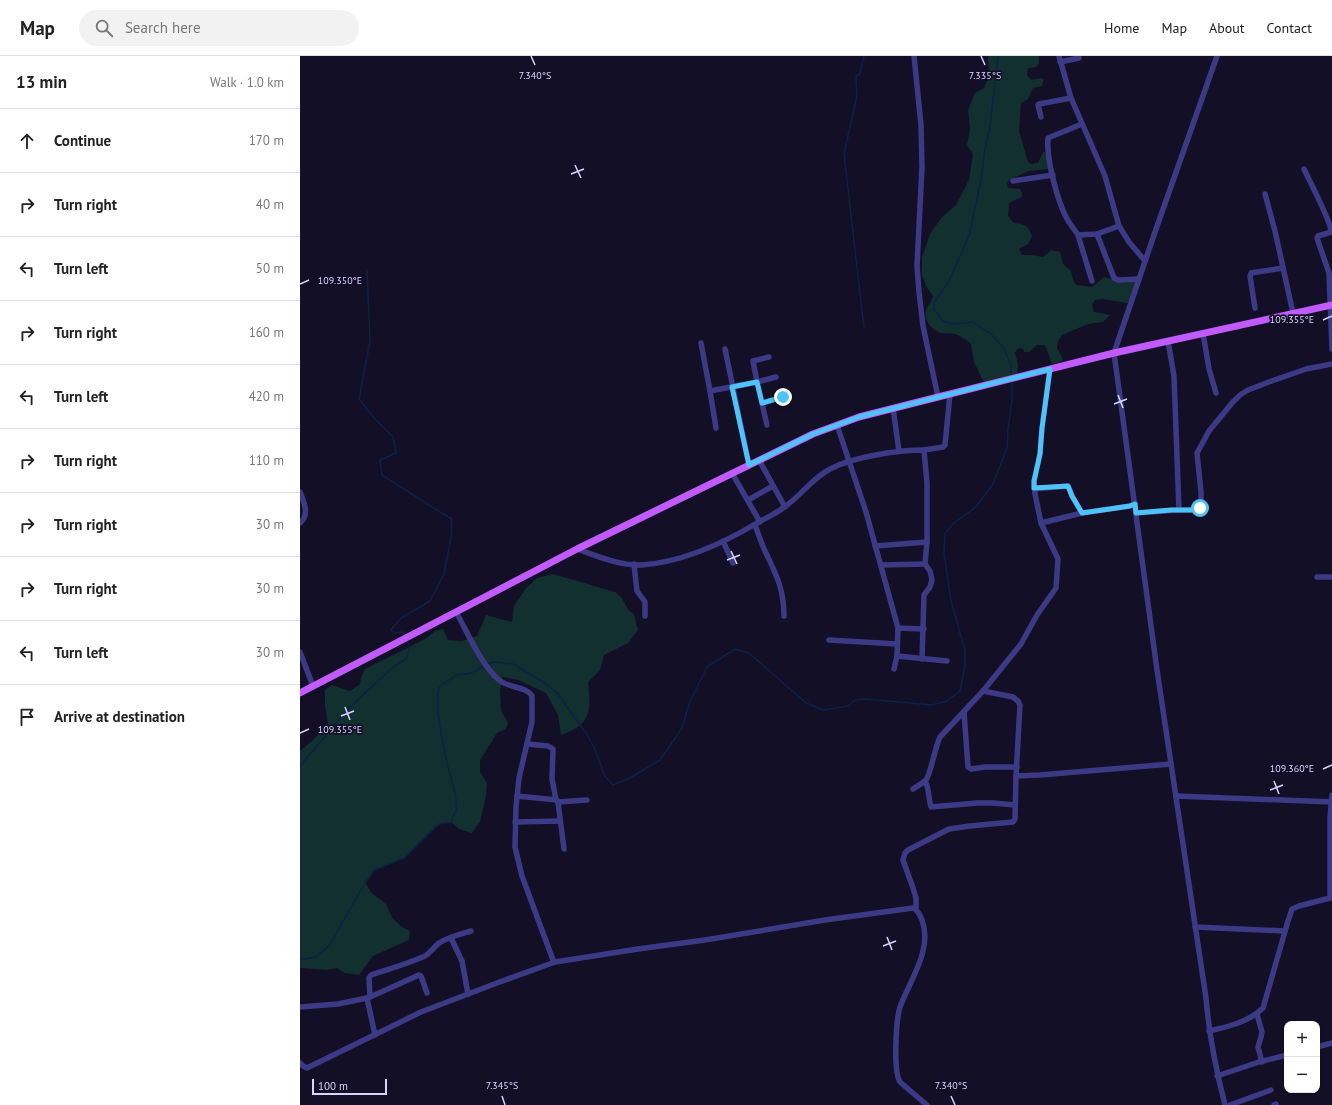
<!DOCTYPE html>
<html lang="en">
<head>
<meta charset="utf-8">
<style>
  :root { --surface:#fff; --page:#f2f2f2; --text:#222; --muted:#767676; --line:#e0e0e0 }
  body { margin:0; font-family:"PT Sans",sans-serif; background:var(--page); color:var(--text) }
  .controls { position:absolute; right:12px; bottom:12px; display:grid; overflow:hidden; border-radius:8px; box-shadow:0 1px 3px #0004 }
  .controls button { width:36px; height:36px; display:grid; place-items:center; padding:0; border:0; border-bottom:1px solid var(--line); background:var(--surface); color:var(--text); font:20px sans-serif }
  .scale { position:absolute; left:12px; bottom:10px; width:75px; box-sizing:border-box; padding-left:4px; border:2px solid #d9d4ff; border-top:0; font-size:11px; line-height:14px; white-space:nowrap; color:#d9d4ff; -webkit-text-stroke:3px #130f26; paint-order:stroke }
  .stop { position:absolute; width:12px; height:12px; margin:-9px; border:3px solid #4fc3f7; border-radius:50%; background:#fff }
  .stop.end { background:#4fc3f7; border-color:#fff; box-shadow:0 1px 4px #0008 }
  .list { margin:0; padding:0; list-style:none }
  h2 { display:flex; justify-content:space-between; align-items:center; height:52px; margin:0; padding:0 16px; font-size:17px }
  h2 small { font-size:13px; font-weight:400; color:var(--muted) }
  .list li { display:grid; grid-template-columns:26px 1fr auto; gap:12px; align-items:center; box-sizing:border-box; height:64px; padding:0 16px; border-top:1px solid var(--line) }
  .list b { display:block; font-size:15px; white-space:nowrap }
  .list em { font-size:13px; font-style:normal; color:var(--muted) }
  .icon { flex:none; width:22px; height:22px; fill:none; stroke:currentColor; stroke-width:2; stroke-linecap:round; stroke-linejoin:round }
  .map { position:relative; flex:none; width:1032px; height:1049px; overflow:hidden }
  header { display:flex; align-items:center; gap:24px; box-sizing:border-box; height:56px; padding:0 20px; background:var(--surface); border-bottom:1px solid var(--line) }
  header strong { font-size:19px }
  nav { display:flex; gap:22px; margin-inline-start:auto; font-size:14px }
  .search { width:280px; height:36px; background:var(--page); display:flex; align-items:center; gap:10px; box-sizing:border-box; padding:0 14px; border-radius:22px; color:var(--muted); font-size:15px }
  main { display:flex }
  aside { flex:1; background:var(--surface) }
  .map>svg:first-child { display:block }
  .green { fill:#12302f }
  .lines { fill:none; stroke-linecap:round; stroke-linejoin:round }
  .stream { stroke:#0c2248; stroke-width:1.5 }
  .minor { stroke:#3d3a85; stroke-width:5.5 }
  .major { stroke:#c25bff; stroke-width:7 }
  .route { stroke:#4fc3f7; stroke-width:5 }
  .ticks { fill:none; stroke:#d9d4ff; stroke-width:1.5 }
  .ticks-label { font-size:10px; text-anchor:middle; fill:#d9d4ff; stroke:#130f26; stroke-width:3.5; stroke-linejoin:round; paint-order:stroke }
</style>
</head>
<body>
<header>
<strong>Map</strong>
<div class="search"><svg class="icon" aria-label="search" viewBox="0 0 24 24"><circle cx="10" cy="10" r="6"/><path d="M15 15l6 6"/></svg>Search here</div>
<nav><a>Home</a><a>Map</a><a>About</a><a>Contact</a></nav>
</header>
<main>
<aside>
<h2>13 min<small>Walk · 1.0 km</small></h2>
<ul class="list">
<li><svg class="icon" aria-label="ahead" viewBox="0 0 24 24"><path d="M12 20V5M6 11l6-6 6 6"/></svg><div><b>Continue</b></div><em>170 m</em></li>
<li><svg class="icon" aria-label="right" viewBox="0 0 24 24"><path d="M7 20v-9h11M14 6l5 5-5 5"/></svg><div><b>Turn right</b></div><em>40 m</em></li>
<li><svg class="icon" aria-label="left" viewBox="0 0 24 24"><path d="M17 20v-9H6M10 6l-5 5 5 5"/></svg><div><b>Turn left</b></div><em>50 m</em></li>
<li><svg class="icon" aria-label="right" viewBox="0 0 24 24"><path d="M7 20v-9h11M14 6l5 5-5 5"/></svg><div><b>Turn right</b></div><em>160 m</em></li>
<li><svg class="icon" aria-label="left" viewBox="0 0 24 24"><path d="M17 20v-9H6M10 6l-5 5 5 5"/></svg><div><b>Turn left</b></div><em>420 m</em></li>
<li><svg class="icon" aria-label="right" viewBox="0 0 24 24"><path d="M7 20v-9h11M14 6l5 5-5 5"/></svg><div><b>Turn right</b></div><em>110 m</em></li>
<li><svg class="icon" aria-label="right" viewBox="0 0 24 24"><path d="M7 20v-9h11M14 6l5 5-5 5"/></svg><div><b>Turn right</b></div><em>30 m</em></li>
<li><svg class="icon" aria-label="right" viewBox="0 0 24 24"><path d="M7 20v-9h11M14 6l5 5-5 5"/></svg><div><b>Turn right</b></div><em>30 m</em></li>
<li><svg class="icon" aria-label="left" viewBox="0 0 24 24"><path d="M17 20v-9H6M10 6l-5 5 5 5"/></svg><div><b>Turn left</b></div><em>30 m</em></li>
<li><svg class="icon" aria-label="arrive" viewBox="0 0 24 24"><path d="M6 21V4h12l-3 4 3 4H6"/></svg><div><b>Arrive at destination</b></div></li>
</ul>
</aside>
<div class="map">
<svg width="1032" height="1049" viewBox="0 0 1032 1049">
  <rect width="100%" height="100%" fill="#130f26"/>
  <g class="green">
    <path d="M688,0h51v7l-3,4 -8,1 -1,7 4,5 10,-2 3,1 -2,7 -9,2 -5,11 -7,4 -2,28 9,31 3,2 7,-1 5,-11h2l4,17 -20,2 -18,8 -4,4 1,5 12,1 2,4v4l-13,6 -1,13 6,7c11,1 14,2 18,13l-4,8 -9,5 3,6h10l11,2 8,-7 9,2 3,12 8,7 2,8 3,6 16,2 12,-10 11,3 23,1 -10,22 -26,-4 -7,1 -3,5 2,7 16,3 -7,7 -15,2 -26,11 -4,6 -1,7 5,9 1,4 -11,3 -7,-19h-8l-8,7h-5l-1,-3 -4,-1 -4,4 3,13 -1,13 -32,7 -11,-23 -3,-18c-5,-5 -10,-8 -16,-10 -5,-1 -9,0 -13,-1 -10,-2 -19,-13 -16,-23 2,-5 5,-6 7,-14l-7,-10 -4,-11v-18l8,-23 12,-17 14,-12 13,-25 4,-26 -6,-9 3,-16 -2,-19 7,-17 9,-5 5,-12z"/>
    <path d="M253,518l62,18 7,6 6,12 6,4 4,16 -10,13 -24,12 -4,15 -12,12c3,29 4,42 -27,53l-3,-20 -12,-22 -28,-13 -15,-3 -3,13 1,20 7,13 -2,6 -9,4 -17,27v12l7,11 -1,13 -6,26 -8,11 -13,-4 -8,-7 -12,2 -35,34 -30,13 -9,12 7,10 14,11 7,15 9,8 8,4 -1,9 -36,16 -14,19 -14,-2 -8,-5 -10,2 -27,-2v-217l15,-13 13,-15 -3,-16v-17l7,-5 18,6 10,-7 1,-6 4,-9 60,-30 10,-8 8,-2 5,11 14,1 15,-5 9,-21 26,7 2,-16 12,-18 11,-10z"/>
  </g>
  <g class="lines">
    <g class="stream">
      <polyline points="564,0 560,17 556,21 557,39 544,98 564,272"/>
      <polyline points="698,0 690,71 685,93 681,124 669,180 649,225 634,247 634,253 643,265 653,268 673,266 691,278 704,292 711,309 711,320"/>
      <polyline points="67,215 70,285 59,343 75,363 93,381 96,397 80,404 82,419 140,456 152,463 151,481 144,518 130,545 101,562 91,574 95,577 103,576 104,580"/>
      <polyline points="188,608 193,606 213,608 243,626 257,637 286,677 294,691 305,720 313,729 328,723 360,704 382,672 390,645 407,611 435,593 449,597 506,647 523,654 548,650 555,644 565,643 632,649 647,645 660,635 665,609 665,594 651,545 644,497 645,477 654,467 676,451 693,428 707,392 708,373 712,343 712,326"/>
      <polyline points="0,710 49,652 92,612 106,603 110,591 107,585"/>
      <path d="M0,903h5l11,-2 13,-11 36,-63 9,-13 30,-12 35,-34 12,-2c1,-4 4,-8 5,-11 2,-17 -6,-33 -9,-48 -5,-25 -12,-52 -8,-76l19,-13c14,1 14,-2 26,-8"/>
    </g>
    <g class="minor">
      <polyline points="614,0 621,69 622,111 617,210 619,236 623,270 638,341"/>
      <polyline points="759,0 771,42 805,120 819,170 829,186 845,205"/>
      <path d="M917,0l-62,176 -41,121 43,317 49,328c3,37 10,72 19,107"/>
      <polyline points="760,6 779,2"/>
      <polyline points="741,61 738,49 739,48 771,42"/>
      <path d="M782,68l-34,14c-2,20 9,61 18,79 3,6 8,12 12,18l19,-1 22,-8"/>
      <path d="M1004,113c5,11 28,54 27,63l-13,4 -1,2 12,35 3,76"/>
      <polyline points="713,125 753,119"/>
      <polyline points="965,138 975,175 993,257"/>
      <polyline points="797,178 814,222 818,224 839,223"/>
      <polyline points="778,179 792,225"/>
      <polyline points="955,252 950,220 951,217 983,212"/>
      <polyline points="903,277 909,313 916,337"/>
      <polyline points="401,287 410,335 457,326 453,305 469,301"/>
      <polyline points="425,293 449,409"/>
      <polyline points="410,335 416,372"/>
      <polyline points="462,347 483,341"/>
      <polyline points="593,352 599,395"/>
      <polyline points="467,369 457,326 476,321"/>
      <polyline points="537,369 566,456 598,572 597,600 594,613"/>
      <polyline points="624,394 643,391 645,389 650,338"/>
      <polyline points="459,404 485,451"/>
      <polyline points="432,417 460,466"/>
      <polyline points="734,433 768,430 772,440 782,457 830,450 835,447"/>
      <path d="M0,436c4,10 10,23 0,31"/>
      <polyline points="448,444 473,430"/>
      <polyline points="879,454 897,454 901,451 901,436 897,397 909,375 932,347 940,339 948,334 969,326 1006,313 1032,308"/>
      <polyline points="836,457 879,454 874,320 868,285"/>
      <polyline points="741,467 782,457"/>
      <path d="M455,469c3,8 6,17 10,26 11,23 19,38 19,65"/>
      <polyline points="423,485 433,507"/>
      <path d="M277,493c20,7 43,17 65,16 41,-3 80,-21 115,-42 9,-5 18,-9 26,-15 17,-11 28,-29 47,-39 23,-12 67,-19 94,-19l3,33v59l-52,4"/>
      <polyline points="334,508 337,535 345,546 345,560"/>
      <polyline points="581,509 625,508"/>
      <polyline points="1017,521 1032,521"/>
      <path d="M156,556c12,21 25,53 43,68 9,8 27,6 33,16v26l-13,56 -3,29 -1,40 7,29 31,84 2,2 83,-13 67,-9 120,-20 88,-12c5,2 7,7 9,12 11,29 -12,60 -22,87 -4,13 -7,64 0,75l27,23"/>
      <polyline points="598,572 624,573"/>
      <polyline points="529,584 597,588"/>
      <polyline points="0,596 13,630"/>
      <polyline points="597,600 647,605"/>
      <polyline points="622,603 624,539 630,531 632,524 630,515 625,508 627,486"/>
      <polyline points="683,635 713,641 718,645 720,649 716,720"/>
      <polyline points="664,656 668,711 671,713 685,711 717,711"/>
      <polyline points="227,688 248,690 253,693 252,723 256,744"/>
      <path d="M625,725c5,9 3,17 6,26l46,-4h16l22,2"/>
      <path d="M613,733c4,-3 9,-5 13,-9 5,-7 9,-33 14,-43l43,-46 38,-47 16,-29 19,-27 2,-29 -17,-36 -6,-29 -1,-13 6,-27 2,-26 8,-59"/>
      <polyline points="217,740 257,744 258,746 287,744"/>
      <polyline points="876,740 1032,746"/>
      <polyline points="258,746 264,793"/>
      <polyline points="215,766 260,765"/>
      <polyline points="616,853 616,842 613,832 603,804 605,797 608,794 649,773 670,770 713,766 715,763 716,720 740,719 871,708"/>
      <polyline points="895,871 985,875"/>
      <polyline points="151,882 162,905 168,938"/>
      <polyline points="70,941 119,919 121,920 127,937"/>
      <path d="M67,942l3,-1 -1,-19 2,-3c18,-6 36,-11 54,-19 5,-3 9,-9 14,-13 9,-6 22,-9 32,-12"/>
      <polyline points="0,951 38,948 67,942 75,979"/>
      <polyline points="957,958 962,976 961,981 958,991 962,1006"/>
      <path d="M909,975c18,-4 40,-9 54,-23l25,-87 4,-12 7,-3 31,-8v-80l2,-23"/>
      <polyline points="1017,991 1032,987"/>
      <polyline points="0,1007 3,1010 7,1012 121,956 197,927 255,906"/>
      <polyline points="917,1020 959,1006 987,999"/>
      <polyline points="930,1049 971,1034"/>
      <polyline points="974,1049 976,1048"/>
    </g>
    <polyline class="major" points="0,637 277,493 513,378 559,361 638,341 814,297 1032,249"/>
  </g>
  <g class="lines">
    <polyline class="route" points="483,341 462,347 457,326 432,331 449,409 513,378 559,361 750,313 742,372 740,398 734,425 734,432 768,430 772,440 782,457 830,450 835,448 836,457 871,454 897,454 900,452"/>
  </g>
  <path class="ticks" d="M231,0l4,9M681,0l4,9M275,109l6,13M271,118l13,-5M0,228l9,-4M1023,264l9,-4M818,339l5,13M814,348l13,-5M431,495l6,13M427,504l13,-5M45,651l5,13M41,660l13,-5M0,677l9,-4M1023,713l9,-4M974,725l5,13M970,734l13,-5M587,881l5,13M583,890l13,-5M202,1040l3,9M651,1040l4,9"/>
  <g class="ticks-label">
    <text x="235" y="23">7.340°S</text>
    <text x="685" y="23">7.335°S</text>
    <text x="40" y="228">109.350°E</text>
    <text x="992" y="267">109.355°E</text>
    <text x="40" y="677">109.355°E</text>
    <text x="992" y="716">109.360°E</text>
    <text x="202" y="1033">7.345°S</text>
    <text x="651" y="1033">7.340°S</text>
  </g>
</svg>
<div class="controls">
<button>+</button>
<button>−</button>
</div>
<div class="scale">100 m</div>
<div class="stop" style="left:900px;top:452px"></div>
<div class="stop end" style="left:483px;top:341px"></div>
</div>
</main>
</body>
</html>
